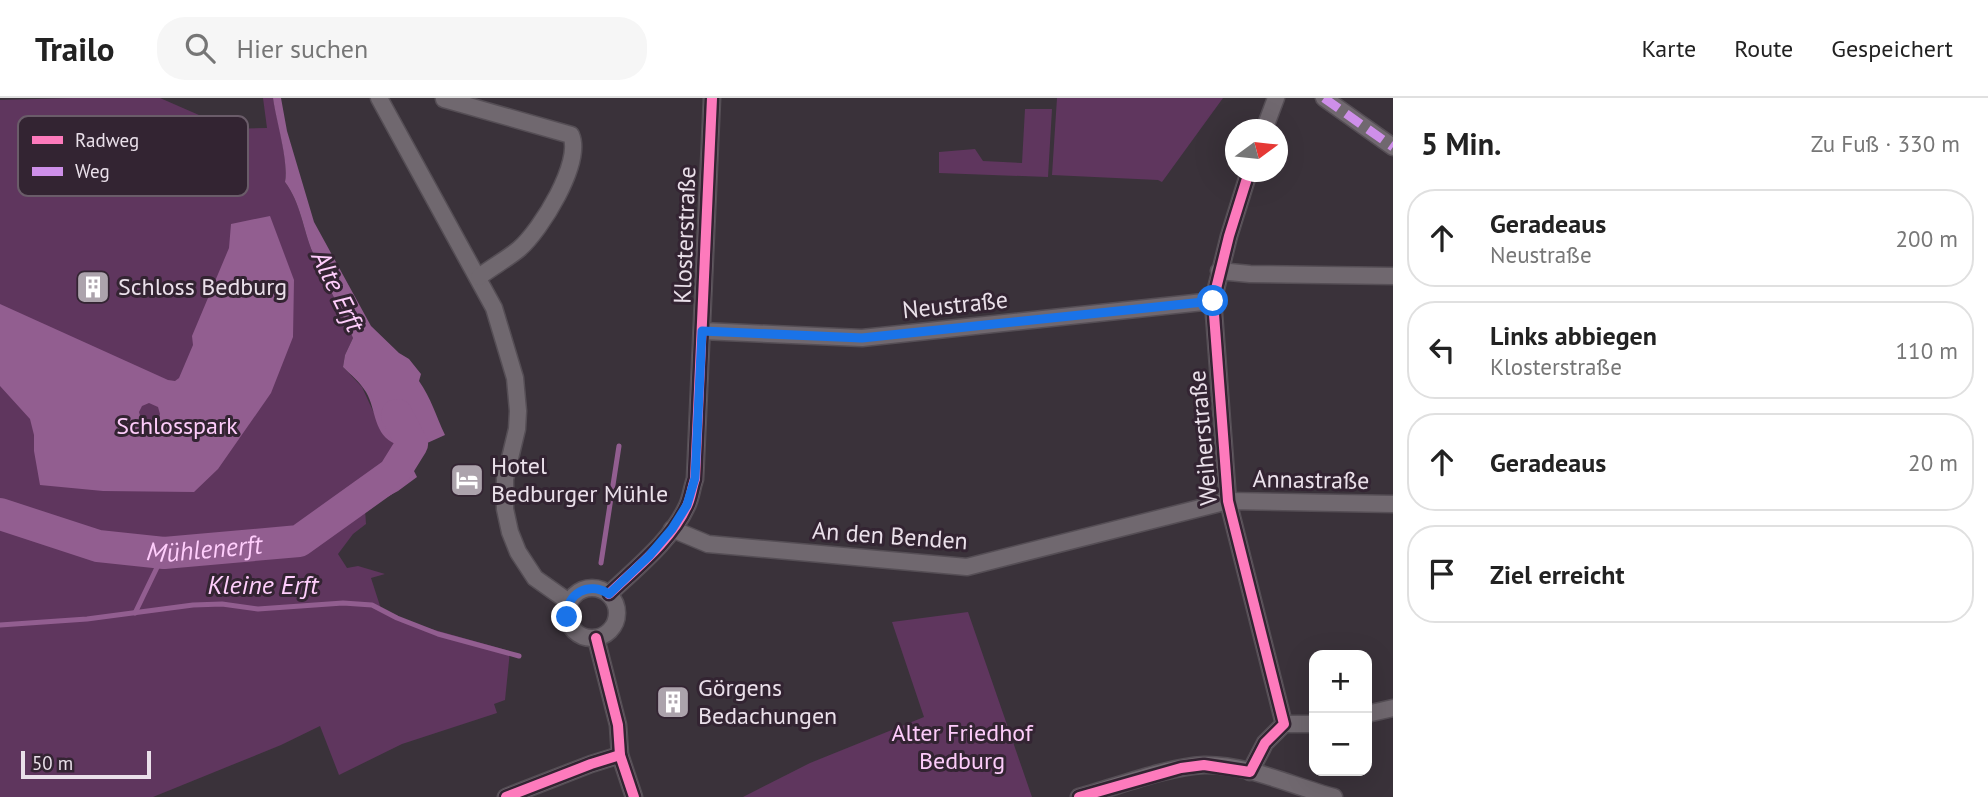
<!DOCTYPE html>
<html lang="de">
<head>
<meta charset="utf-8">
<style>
  :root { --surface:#fff; --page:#f6f6f6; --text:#222; --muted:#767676; --line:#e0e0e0 }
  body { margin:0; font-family:"PT Sans",sans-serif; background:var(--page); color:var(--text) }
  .controls { position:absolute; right:21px; bottom:21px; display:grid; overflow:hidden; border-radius:14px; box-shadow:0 7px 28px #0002 }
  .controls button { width:63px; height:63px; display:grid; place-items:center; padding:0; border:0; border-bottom:2px solid var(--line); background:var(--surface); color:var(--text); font:35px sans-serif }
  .compass { position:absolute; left:1225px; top:21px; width:63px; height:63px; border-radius:50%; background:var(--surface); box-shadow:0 7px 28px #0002; rotate:75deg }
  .scale { position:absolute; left:21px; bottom:18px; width:130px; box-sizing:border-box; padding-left:7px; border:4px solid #eae0ea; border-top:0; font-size:19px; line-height:24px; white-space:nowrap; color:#eae0ea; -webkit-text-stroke:5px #332432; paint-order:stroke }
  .stop { position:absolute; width:21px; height:21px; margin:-16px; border:5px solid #1a73e8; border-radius:50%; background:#fff }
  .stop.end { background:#1a73e8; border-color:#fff; box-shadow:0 2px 7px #0008 }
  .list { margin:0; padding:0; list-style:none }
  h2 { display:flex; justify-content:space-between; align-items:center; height:91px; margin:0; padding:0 28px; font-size:30px }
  h2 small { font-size:23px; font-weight:400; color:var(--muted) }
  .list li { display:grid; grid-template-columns:46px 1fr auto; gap:21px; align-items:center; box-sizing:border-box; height:98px; margin:0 14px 14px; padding:0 14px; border:2px solid var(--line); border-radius:28px }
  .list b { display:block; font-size:26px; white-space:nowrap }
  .list p { margin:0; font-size:23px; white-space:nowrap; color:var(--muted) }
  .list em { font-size:23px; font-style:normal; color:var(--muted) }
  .icon { flex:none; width:38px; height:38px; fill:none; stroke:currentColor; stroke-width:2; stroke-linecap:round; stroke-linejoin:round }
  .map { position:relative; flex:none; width:1393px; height:699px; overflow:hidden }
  header { display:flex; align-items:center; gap:42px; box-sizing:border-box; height:98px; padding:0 35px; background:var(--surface); border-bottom:2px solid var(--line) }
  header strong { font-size:33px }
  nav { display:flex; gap:38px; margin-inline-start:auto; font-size:24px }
  .search { width:490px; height:63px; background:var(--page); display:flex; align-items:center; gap:18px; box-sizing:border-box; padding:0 24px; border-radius:28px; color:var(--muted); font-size:26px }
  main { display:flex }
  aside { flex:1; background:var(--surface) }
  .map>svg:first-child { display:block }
  .green { fill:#5f365e }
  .water { fill:#925e90; fill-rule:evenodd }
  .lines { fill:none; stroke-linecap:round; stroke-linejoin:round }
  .stream { stroke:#925e90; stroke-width:5 }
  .river { stroke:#925e90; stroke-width:32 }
  .minor-casing { stroke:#554e55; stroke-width:19 }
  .minor { stroke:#70686f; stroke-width:16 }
  .quiet { stroke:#ce8fe9; stroke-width:9; stroke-dasharray:18 9; stroke-linecap:butt }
  .cycleway-casing { stroke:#332432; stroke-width:15 }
  .cycleway { stroke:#fd7abc; stroke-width:10 }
  .route { stroke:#1a73e8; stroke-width:9 }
  .labels { text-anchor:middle; stroke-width:6; stroke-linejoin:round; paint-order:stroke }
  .street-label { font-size:24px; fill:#eae0ea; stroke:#332432 }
  .poi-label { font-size:24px; fill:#eae0ea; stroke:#332432; text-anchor:start }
  .park-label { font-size:24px; fill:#fdccfa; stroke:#332432 }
  .water-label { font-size:26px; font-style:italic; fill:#ffcefc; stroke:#332432 }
  .key { fill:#332432; stroke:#6a5c69; stroke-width:2 }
  .key-label { font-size:19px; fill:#eae0ea }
</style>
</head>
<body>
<header>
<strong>Trailo</strong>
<div class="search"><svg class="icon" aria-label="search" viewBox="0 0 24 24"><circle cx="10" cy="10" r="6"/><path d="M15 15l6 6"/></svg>Hier suchen</div>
<nav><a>Karte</a><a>Route</a><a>Gespeichert</a></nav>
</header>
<main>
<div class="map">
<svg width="1393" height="699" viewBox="0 0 1393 699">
  <rect width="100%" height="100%" fill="#3a323a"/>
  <g class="green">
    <path d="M72,0h88l71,31 36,-1 -4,-30h10c4,22 16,64 12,84 16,21 18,48 28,71 13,29 27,56 40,85l-8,17 -2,12 19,20 11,24 23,32 2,8v9l-5,9 -19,16 -13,15 4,9 1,15 -13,10 -15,20 9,14 11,-2 27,8 -14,4 10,31 36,16 93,26 -5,49 -11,4 3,9 -95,31 -63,31 -19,-49 -39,19 -128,52h-153v-697z"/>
    <polygon points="1057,0 1223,0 1162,84 1158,82 1052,77"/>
    <polygon points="1025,11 1052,11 1048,79 939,75 939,54 975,51 983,63 1022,65"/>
    <polygon points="968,514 1032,699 743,699 810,665 924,619 892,524"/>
  </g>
  <g class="water">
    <path d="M273,0h8l6,33 27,91 57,104 28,27 10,6 12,15 -2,7c12,17 17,35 26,54l-40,18 12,24 -19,14 -33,18 -4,-9c15,-18 40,-29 35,-56 -23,-9 -19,-33 -30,-52 -6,-10 -15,-17 -23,-25l2,-12 8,-17c-13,-29 -27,-56 -40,-85 -10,-23 -12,-50 -28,-71 4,-20 -9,-62 -12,-84z"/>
    <path d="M270,118l24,64 -1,57 -22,56 -53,76 -24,23 -91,-1 -63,-6 -6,-34v-16l-4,-16 -30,-33v-82l168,76 7,1 4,-3 14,-33 -1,-9 37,-88 2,-24zM149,305l9,4 2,7 -2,6 -9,4 -8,-5 -2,-7 3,-6z"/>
  </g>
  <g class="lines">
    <g class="stream">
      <polyline points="601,465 619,348"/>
      <polyline points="135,515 164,455"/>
      <polyline points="0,527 87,521 193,507 222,506 258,511 343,505 372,507 397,520 438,536 519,558"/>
    </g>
    <path class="river" id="s1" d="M0,416l98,32 66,7 135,-12 95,-68 18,-29 -15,-29"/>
    <g class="minor-casing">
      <g id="minor">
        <polyline points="379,0 494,210 515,280 518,313 517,331 505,381 505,411 510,434 518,454 535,480 569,504"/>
        <polyline points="1324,0 1393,49"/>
        <path d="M444,1l127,36c12,27 -30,95 -52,114 -12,10 -27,18 -40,28"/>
        <polyline points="1264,32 1276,0"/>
        <polyline points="1249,74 1229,138 1213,203 1228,403 1284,626 1265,645 1250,674"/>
        <polyline points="1219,173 1250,176 1393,178"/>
        <polyline points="702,233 862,240 1213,203"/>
        <polyline points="672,431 708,446 967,469 1228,403 1393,406"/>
        <circle cx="592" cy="515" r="25"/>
        <path d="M609,496c27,-26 62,-53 78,-88 4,-8 5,-19 8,-27l17,-381"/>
        <polyline points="596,540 618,627 620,657 634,699"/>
        <polyline points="1367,616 1393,610"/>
        <polyline points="1284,626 1314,626"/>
        <polyline points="506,699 591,666 620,657"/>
        <path d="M1079,699c37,-10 87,-30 125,-32 43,-1 88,21 130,32"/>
      </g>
    </g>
    <use href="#minor" class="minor"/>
    <polyline class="quiet" points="1324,0 1393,49"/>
    <g class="cycleway-casing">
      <g id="cycleway">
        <path d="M609,496c27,-26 62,-53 78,-88 4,-8 5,-19 8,-27l17,-381"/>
        <polyline points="596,540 618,627 620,657 634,699"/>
        <polyline points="506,699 591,666 620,657"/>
        <polyline points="1079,699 1181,670 1204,667 1250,674 1265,645 1284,626 1228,403 1213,203 1229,138 1249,74"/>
      </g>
    </g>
    <use href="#cycleway" class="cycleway"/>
  </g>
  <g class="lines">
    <path class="route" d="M567,519c-1,-24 22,-36 42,-23l40,-38 23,-27 15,-24 8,-27 7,-147 160,7 351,-37"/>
  </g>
  <defs>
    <g id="building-square" transform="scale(1.75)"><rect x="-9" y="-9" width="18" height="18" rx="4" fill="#aca3ac" stroke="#332432"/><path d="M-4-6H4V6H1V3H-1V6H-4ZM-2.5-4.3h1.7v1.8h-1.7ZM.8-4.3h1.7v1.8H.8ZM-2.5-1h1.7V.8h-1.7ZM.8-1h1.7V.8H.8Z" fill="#fff"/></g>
    <g id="hotel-square" transform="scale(1.75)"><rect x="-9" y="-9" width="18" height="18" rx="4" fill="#aca3ac" stroke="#332432"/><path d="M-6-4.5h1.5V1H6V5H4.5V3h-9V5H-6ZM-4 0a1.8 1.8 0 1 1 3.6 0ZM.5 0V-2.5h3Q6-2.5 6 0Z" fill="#fff"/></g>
  </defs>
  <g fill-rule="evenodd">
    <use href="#building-square" x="93" y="189"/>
    <use href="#hotel-square" x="467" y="382"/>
    <use href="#building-square" x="673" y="604"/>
  </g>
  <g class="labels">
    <g class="street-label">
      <text transform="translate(685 137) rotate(-88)" y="8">Klosterstraße</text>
      <text transform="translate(955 207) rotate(-6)" y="8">Neustraße</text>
      <text transform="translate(1203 340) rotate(-95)" y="8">Weiherstraße</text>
      <text transform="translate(1311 382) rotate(1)" y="8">Annastraße</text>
      <text transform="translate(890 438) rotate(4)" y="8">An den Benden</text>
    </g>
    <g class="poi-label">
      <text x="118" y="197">Schloss Bedburg</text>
      <text x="491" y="376">Hotel<tspan x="491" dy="28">Bedburger Mühle</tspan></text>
      <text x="698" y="598">Görgens<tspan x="698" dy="28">Bedachungen</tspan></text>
    </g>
    <g class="park-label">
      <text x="177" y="336">Schlosspark</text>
      <text x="962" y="643">Alter Friedhof<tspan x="962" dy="28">Bedburg</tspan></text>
    </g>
    <g class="water-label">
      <text transform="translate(338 193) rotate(64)" y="9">Alte Erft</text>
      <text dy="9" stroke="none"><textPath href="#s1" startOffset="210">Mühlenerft</textPath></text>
      <text x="263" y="496">Kleine Erft</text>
    </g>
  </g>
  <rect x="18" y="18" width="230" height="80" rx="10" class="key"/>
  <rect x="32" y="38" width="31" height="8" fill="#fd7abc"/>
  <rect x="32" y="69" width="31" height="9" fill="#ce8fe9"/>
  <g class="key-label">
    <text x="75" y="49">Radweg</text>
    <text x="75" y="80">Weg</text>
  </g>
</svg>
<div class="controls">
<button>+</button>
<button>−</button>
</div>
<svg class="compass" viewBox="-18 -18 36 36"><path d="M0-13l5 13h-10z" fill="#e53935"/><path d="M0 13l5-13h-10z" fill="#767676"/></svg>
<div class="scale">50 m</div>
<div class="stop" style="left:1213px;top:203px"></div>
<div class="stop end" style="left:567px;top:519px"></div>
</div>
<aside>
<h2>5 Min.<small>Zu Fuß · 330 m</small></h2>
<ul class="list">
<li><svg class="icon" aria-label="ahead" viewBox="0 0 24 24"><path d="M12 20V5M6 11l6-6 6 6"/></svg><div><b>Geradeaus</b><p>Neustraße</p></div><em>200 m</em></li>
<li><svg class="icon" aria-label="left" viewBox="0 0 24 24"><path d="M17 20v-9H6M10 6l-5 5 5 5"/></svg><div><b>Links abbiegen</b><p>Klosterstraße</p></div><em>110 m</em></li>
<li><svg class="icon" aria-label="ahead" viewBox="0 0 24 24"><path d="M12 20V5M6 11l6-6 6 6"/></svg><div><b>Geradeaus</b></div><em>20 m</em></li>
<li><svg class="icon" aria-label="arrive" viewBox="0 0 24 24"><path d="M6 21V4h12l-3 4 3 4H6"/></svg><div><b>Ziel erreicht</b></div></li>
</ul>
</aside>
</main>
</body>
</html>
